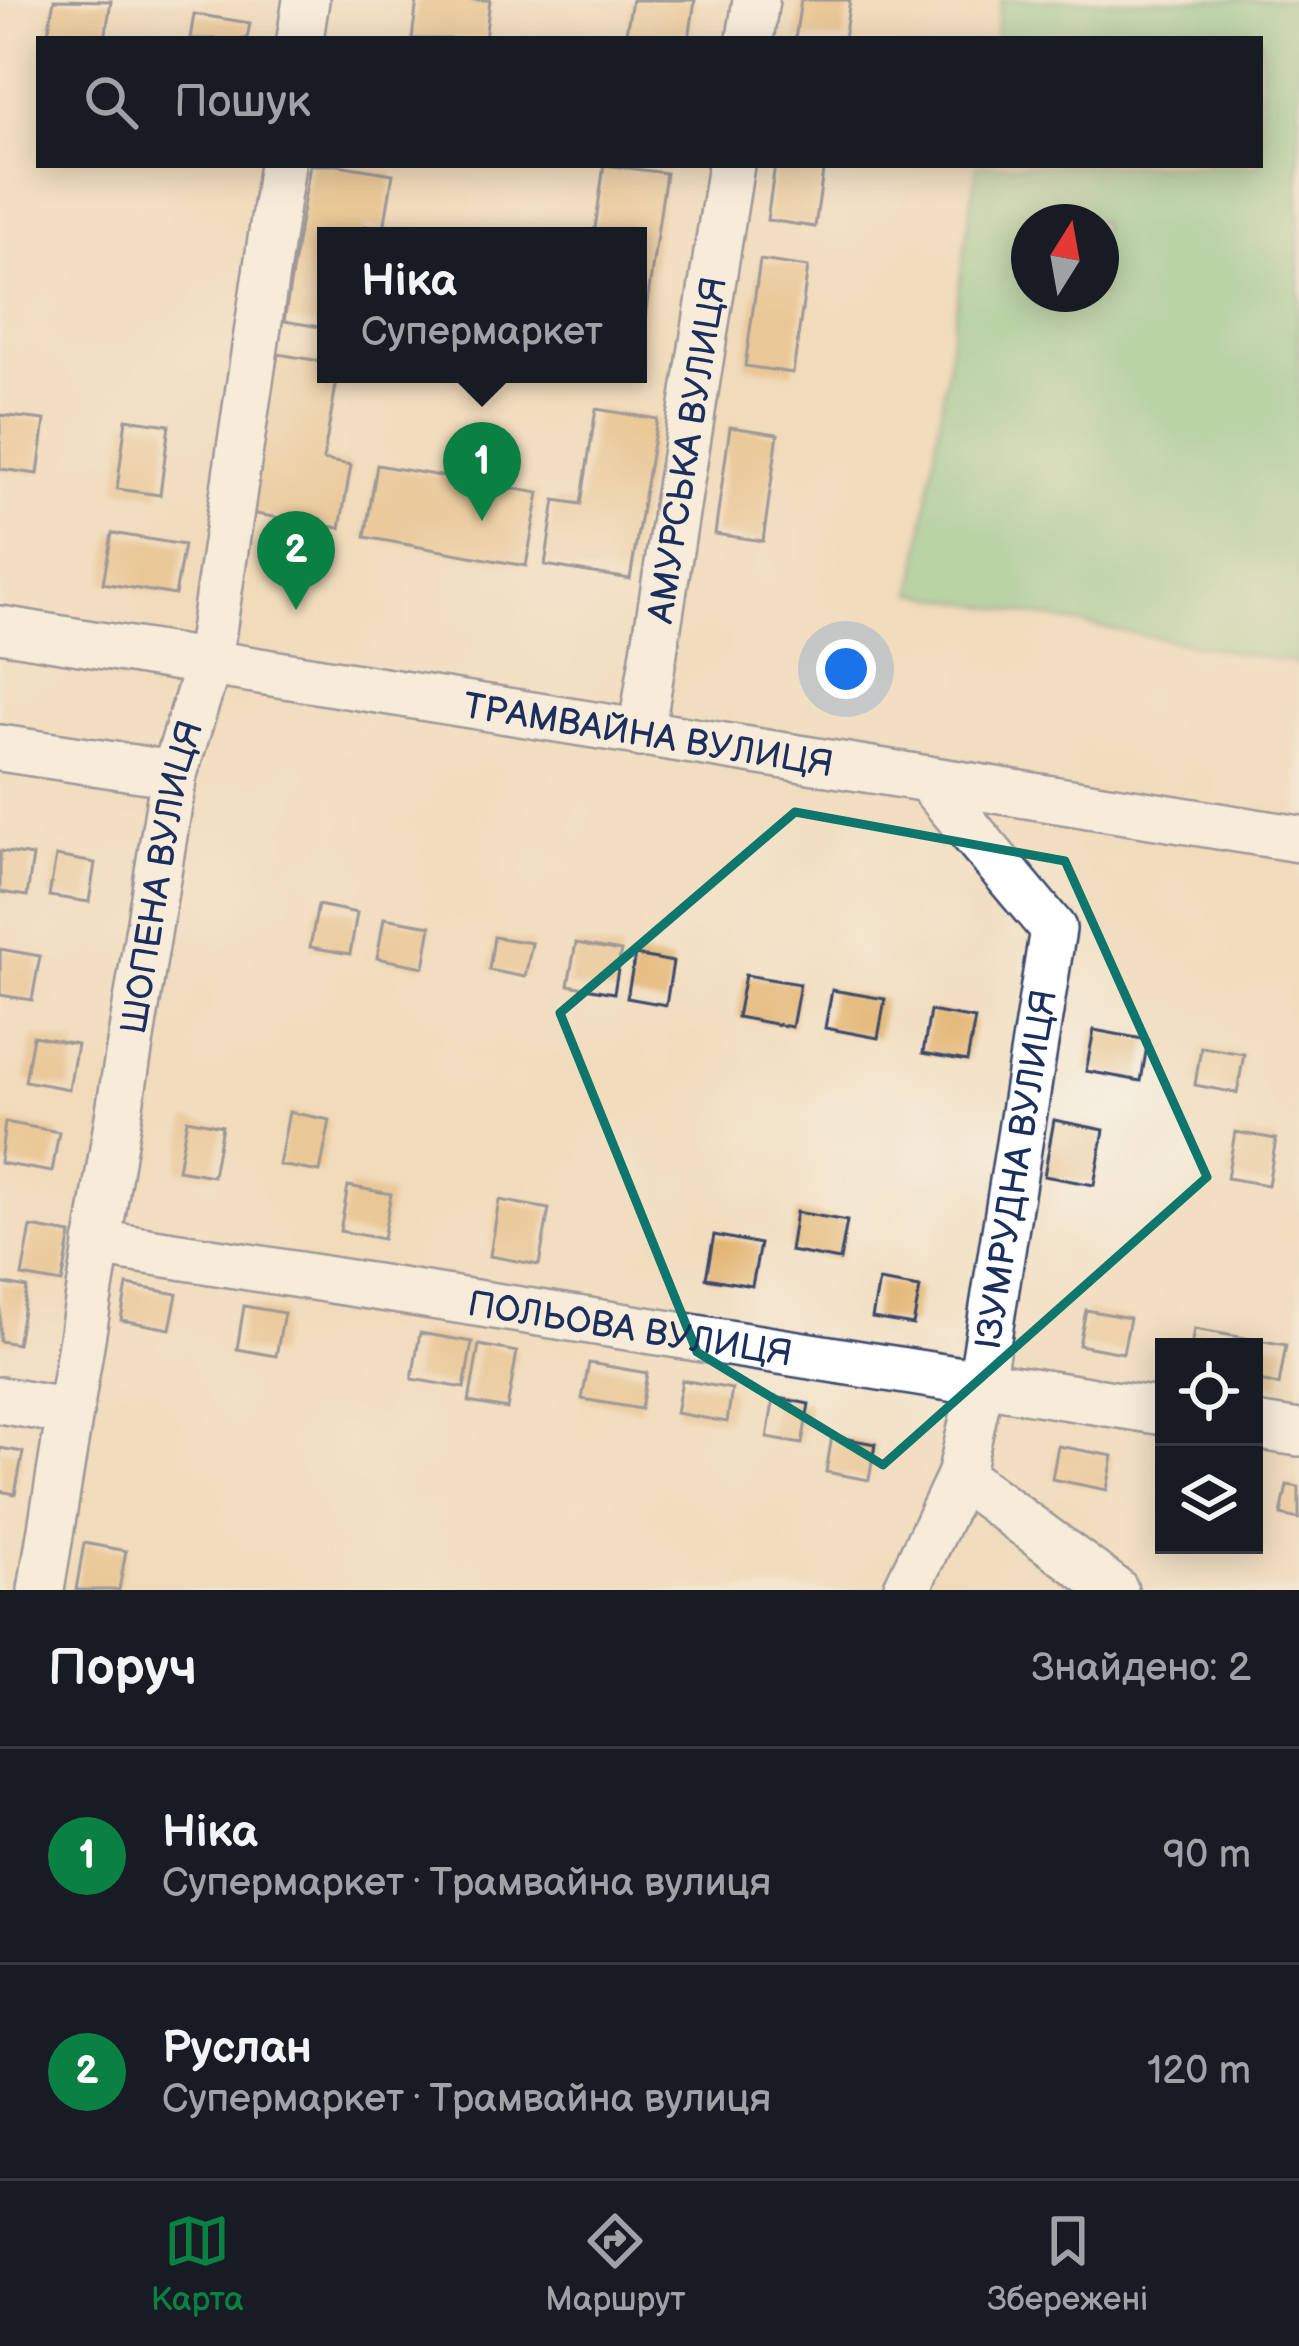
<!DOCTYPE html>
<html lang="uk">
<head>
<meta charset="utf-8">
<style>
  :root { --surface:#171b24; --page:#20242c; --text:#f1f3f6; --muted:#9ea1a6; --line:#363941; --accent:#0b8043 }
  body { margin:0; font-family:"Balsamiq Sans",sans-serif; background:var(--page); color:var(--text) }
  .controls { position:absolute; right:36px; bottom:36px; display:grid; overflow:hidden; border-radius:0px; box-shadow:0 6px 30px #0003 }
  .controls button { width:108px; height:108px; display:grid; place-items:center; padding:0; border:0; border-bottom:3px solid var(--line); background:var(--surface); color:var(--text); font:60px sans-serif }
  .compass { position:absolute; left:1011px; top:204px; width:108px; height:108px; border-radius:50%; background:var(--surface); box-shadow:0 6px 30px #0003; rotate:11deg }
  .you { position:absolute; left:846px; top:669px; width:42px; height:42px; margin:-30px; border:9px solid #fff; border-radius:50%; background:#1a73e8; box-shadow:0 0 0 18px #1a73e833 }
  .badge { display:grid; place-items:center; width:78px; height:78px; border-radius:50%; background:var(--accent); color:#fff; font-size:39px; font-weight:700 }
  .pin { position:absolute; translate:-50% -99px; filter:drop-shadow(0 3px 6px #0008) }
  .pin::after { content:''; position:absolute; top:63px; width:42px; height:36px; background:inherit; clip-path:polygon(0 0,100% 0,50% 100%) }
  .popup { position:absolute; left:317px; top:227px; width:330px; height:156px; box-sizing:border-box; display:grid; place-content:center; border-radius:0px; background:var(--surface); filter:drop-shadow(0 3px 9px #0005); font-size:39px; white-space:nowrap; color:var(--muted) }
  .popup b { font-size:45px; color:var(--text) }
  .popup::after { content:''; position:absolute; left:50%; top:100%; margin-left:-24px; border:24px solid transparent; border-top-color:var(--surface) }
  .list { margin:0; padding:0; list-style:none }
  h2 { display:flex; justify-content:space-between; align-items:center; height:156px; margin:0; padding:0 48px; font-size:51px }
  h2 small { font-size:39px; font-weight:400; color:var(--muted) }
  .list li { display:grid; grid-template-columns:78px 1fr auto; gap:36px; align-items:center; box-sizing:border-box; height:216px; padding:0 48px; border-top:3px solid var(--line) }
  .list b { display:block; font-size:45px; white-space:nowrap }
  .list p { margin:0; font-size:39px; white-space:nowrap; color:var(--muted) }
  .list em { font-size:39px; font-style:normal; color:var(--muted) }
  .icon { flex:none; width:66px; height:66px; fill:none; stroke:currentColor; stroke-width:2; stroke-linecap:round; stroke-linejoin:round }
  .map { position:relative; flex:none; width:1299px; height:1590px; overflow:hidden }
  .search { position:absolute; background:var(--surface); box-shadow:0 6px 30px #0003; left:36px; right:36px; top:36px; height:132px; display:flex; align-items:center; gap:30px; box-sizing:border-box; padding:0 42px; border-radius:0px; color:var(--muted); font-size:45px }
  .sheet { height:588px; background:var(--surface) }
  nav { display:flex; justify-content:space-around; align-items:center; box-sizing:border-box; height:168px; border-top:3px solid var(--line); background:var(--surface); font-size:33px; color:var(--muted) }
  nav a { display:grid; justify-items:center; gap:6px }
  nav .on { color:var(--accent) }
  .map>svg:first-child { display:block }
  .green { fill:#77c98b; stroke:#497c74; stroke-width:3; fill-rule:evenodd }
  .building { fill:#e2b06b }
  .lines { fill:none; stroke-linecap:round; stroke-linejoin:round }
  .minor-casing { stroke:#3b496c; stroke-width:50 }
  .minor { stroke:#fff; stroke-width:45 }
  .marked { fill:none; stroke:#0f766e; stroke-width:9; stroke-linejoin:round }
  .labels { text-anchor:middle; stroke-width:9; stroke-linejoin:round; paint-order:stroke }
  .street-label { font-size:36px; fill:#1b2f5e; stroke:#f7f3e8 }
</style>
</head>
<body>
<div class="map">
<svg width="1299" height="1590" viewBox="0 0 1299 1590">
  <rect width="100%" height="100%" fill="#f7f3e8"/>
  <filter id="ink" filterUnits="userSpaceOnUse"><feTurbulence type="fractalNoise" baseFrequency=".00833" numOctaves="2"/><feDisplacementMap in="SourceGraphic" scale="24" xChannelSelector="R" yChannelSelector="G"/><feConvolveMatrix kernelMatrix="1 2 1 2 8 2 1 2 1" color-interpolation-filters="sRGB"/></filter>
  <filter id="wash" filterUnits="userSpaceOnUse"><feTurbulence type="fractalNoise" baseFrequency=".004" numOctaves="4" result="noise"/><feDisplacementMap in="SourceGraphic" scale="48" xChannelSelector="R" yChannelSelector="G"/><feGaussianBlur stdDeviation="2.7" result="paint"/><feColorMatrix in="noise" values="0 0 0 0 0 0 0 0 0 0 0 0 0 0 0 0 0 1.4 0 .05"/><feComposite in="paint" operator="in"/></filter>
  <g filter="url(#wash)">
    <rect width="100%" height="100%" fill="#f1dbbb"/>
    <path class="green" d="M1001,0h298v664l-385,-71 63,-428h283v-126h-265zM1029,222h72v72h-72z"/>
    <g id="blocks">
      <g class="building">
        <polygon points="54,0 111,1 105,39 47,39"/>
        <polygon points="417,0 490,0 485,39 412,39"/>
        <polygon points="632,0 695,0 689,39 625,39"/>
        <polygon points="801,0 850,0 844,39 795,39"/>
        <polygon points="194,14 250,23 247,39 190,39"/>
        <polygon points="310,165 338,165 393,174 384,229 365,226 364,236 326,236 326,328 284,321"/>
        <polygon points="604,165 666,173 641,345 638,236 594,236"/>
        <polygon points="775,165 824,165 815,227 767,220"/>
        <polygon points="760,260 808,267 793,373 745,366"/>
        <polygon points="278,354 326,362 326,374 338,374 323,460 351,465 340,528 250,513"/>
        <polygon points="596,409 657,419 630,579 545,565 555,500 581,504"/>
        <polygon points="0,415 45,420 38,474 0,469"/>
        <polygon points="126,419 169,425 160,495 117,489"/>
        <polygon points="730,427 778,434 763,541 715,534"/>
        <polygon points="377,465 539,493 526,566 365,537"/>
        <polygon points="112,533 184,545 175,595 103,583"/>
        <polygon points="0,851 33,856 27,896 0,892"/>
        <polygon points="56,856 95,863 89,902 49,896"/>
        <polygon points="318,905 357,913 350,954 310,947"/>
        <polygon points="384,918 431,926 424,967 377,958"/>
        <polygon points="494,937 532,943 525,977 489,970"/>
        <polygon points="576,943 621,951 614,993 568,985"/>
        <polygon points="0,949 40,956 32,1000 0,995"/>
        <polygon points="635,955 673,962 666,1005 627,998"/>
        <polygon points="745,975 800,984 792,1027 737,1017"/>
        <polygon points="832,990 885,999 878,1038 825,1028"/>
        <polygon points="930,1011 975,1019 967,1061 923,1053"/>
        <polygon points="1094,1030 1148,1040 1141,1081 1086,1071"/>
        <polygon points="33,1036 77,1044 69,1089 25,1081"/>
        <polygon points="1201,1047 1244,1054 1237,1093 1195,1085"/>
        <polygon points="289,1112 330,1120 320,1172 279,1165"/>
        <polygon points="187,1119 222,1126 213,1176 178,1170"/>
        <polygon points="1054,1120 1104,1130 1094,1185 1044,1176"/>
        <polygon points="5,1122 59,1132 52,1172 0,1163"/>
        <polygon points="1235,1132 1276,1139 1268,1185 1227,1178"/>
        <polygon points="348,1186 391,1194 383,1239 340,1231"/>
        <polygon points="499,1200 549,1209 539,1265 490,1256"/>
        <polygon points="796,1212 847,1221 840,1260 790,1251"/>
        <polygon points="31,1227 71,1234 62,1283 22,1276"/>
        <polygon points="714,1235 760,1244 752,1286 706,1278"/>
        <polygon points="879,1281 920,1288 913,1325 872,1318"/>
        <polygon points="0,1283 27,1288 17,1344 0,1341"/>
        <polygon points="127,1285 177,1294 170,1329 121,1320"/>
        <polygon points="244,1306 284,1313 276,1356 237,1349"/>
        <polygon points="1086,1310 1130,1318 1123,1353 1079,1345"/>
        <polygon points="1194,1329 1286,1345 1279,1385 1254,1380 1254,1347 1191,1347"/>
        <polygon points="420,1333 472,1342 464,1388 412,1379"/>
        <polygon points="479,1345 517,1352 507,1409 469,1402"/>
        <polygon points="589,1363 647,1373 641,1409 582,1399"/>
        <polygon points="682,1380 732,1389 727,1422 676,1413"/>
        <polygon points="774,1397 809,1404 802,1444 767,1438"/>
        <polygon points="832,1436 875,1444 869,1480 826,1472"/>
        <polygon points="1058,1446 1113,1456 1107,1490 1052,1479"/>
        <polygon points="0,1448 23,1452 15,1494 0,1491"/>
        <polygon points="1287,1485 1299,1487 1299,1519 1281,1515"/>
        <polygon points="84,1543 126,1551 119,1590 76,1590"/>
      </g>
    </g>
  </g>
  <g filter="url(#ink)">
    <use href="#blocks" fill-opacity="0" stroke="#3b496c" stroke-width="3"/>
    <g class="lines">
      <g class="minor-casing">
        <g id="minor">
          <polyline points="300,39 306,0"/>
          <polyline points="750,39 756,0"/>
          <path id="s1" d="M0,629l1299,210"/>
          <path id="s2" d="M641,734l90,-569"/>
          <polyline points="0,748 174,774"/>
          <path id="s3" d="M97,1243l1067,169"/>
          <polyline points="0,1400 70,1412"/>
          <polyline points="1254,1426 1299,1433"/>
          <polyline points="960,1476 1115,1590"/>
          <path id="s4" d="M41,1590l133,-816 34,-109 74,-500"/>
          <path id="s5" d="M906,1590l54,-114 21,-93 72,-454 -126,-150"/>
        </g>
      </g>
      <use href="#minor" class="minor"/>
    </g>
  </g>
  <path d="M0 0H1299V1590H0ZM795,812l270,49 142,316 -324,288 -186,-113 -137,-339z" fill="#f1dbbb" fill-opacity=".55" fill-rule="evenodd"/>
  <path class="marked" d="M795,812l270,49 142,316 -324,288 -186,-113 -137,-339z"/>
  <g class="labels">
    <g class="street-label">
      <text dy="13" stroke="none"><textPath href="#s2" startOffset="288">АМУРСЬКА ВУЛИЦЯ</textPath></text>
      <text dy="13" stroke="none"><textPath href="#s1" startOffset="657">ТРАМВАЙНА ВУЛИЦЯ</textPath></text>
      <text dy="13" stroke="none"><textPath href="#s4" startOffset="723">ШОПЕНА ВУЛИЦЯ</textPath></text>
      <text dy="13" stroke="none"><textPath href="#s5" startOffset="438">ІЗУМРУДНА ВУЛИЦЯ</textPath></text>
      <text dy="13" stroke="none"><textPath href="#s3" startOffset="540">ПОЛЬОВА ВУЛИЦЯ</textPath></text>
    </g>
  </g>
</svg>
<div class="controls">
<button><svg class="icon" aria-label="locate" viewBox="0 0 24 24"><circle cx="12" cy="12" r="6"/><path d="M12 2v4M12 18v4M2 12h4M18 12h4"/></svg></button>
<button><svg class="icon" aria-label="layers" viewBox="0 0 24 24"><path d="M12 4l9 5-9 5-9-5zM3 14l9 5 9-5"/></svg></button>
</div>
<svg class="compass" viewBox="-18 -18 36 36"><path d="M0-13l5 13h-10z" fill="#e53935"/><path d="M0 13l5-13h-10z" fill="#9ea1a6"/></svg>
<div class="you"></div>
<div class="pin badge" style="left:482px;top:521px">1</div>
<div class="popup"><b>Ніка</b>Супермаркет</div>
<div class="pin badge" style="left:296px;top:610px">2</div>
<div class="search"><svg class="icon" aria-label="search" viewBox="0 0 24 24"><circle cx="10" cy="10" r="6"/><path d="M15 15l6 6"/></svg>Пошук</div>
</div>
<section class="sheet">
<h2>Поруч<small>Знайдено: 2</small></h2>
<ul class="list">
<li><span class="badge">1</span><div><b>Ніка</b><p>Супермаркет · Трамвайна вулиця</p></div><em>90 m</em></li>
<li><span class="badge">2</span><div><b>Руслан</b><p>Супермаркет · Трамвайна вулиця</p></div><em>120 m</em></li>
</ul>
</section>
<nav>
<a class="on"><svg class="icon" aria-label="map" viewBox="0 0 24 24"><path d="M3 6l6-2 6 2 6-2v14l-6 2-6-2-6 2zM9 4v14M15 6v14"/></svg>Карта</a>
<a><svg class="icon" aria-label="directions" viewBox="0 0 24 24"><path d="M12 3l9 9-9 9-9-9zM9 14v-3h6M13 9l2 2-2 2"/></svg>Маршрут</a>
<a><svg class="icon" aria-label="saved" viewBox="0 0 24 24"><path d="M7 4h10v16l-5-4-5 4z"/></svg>Збережені</a>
</nav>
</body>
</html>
